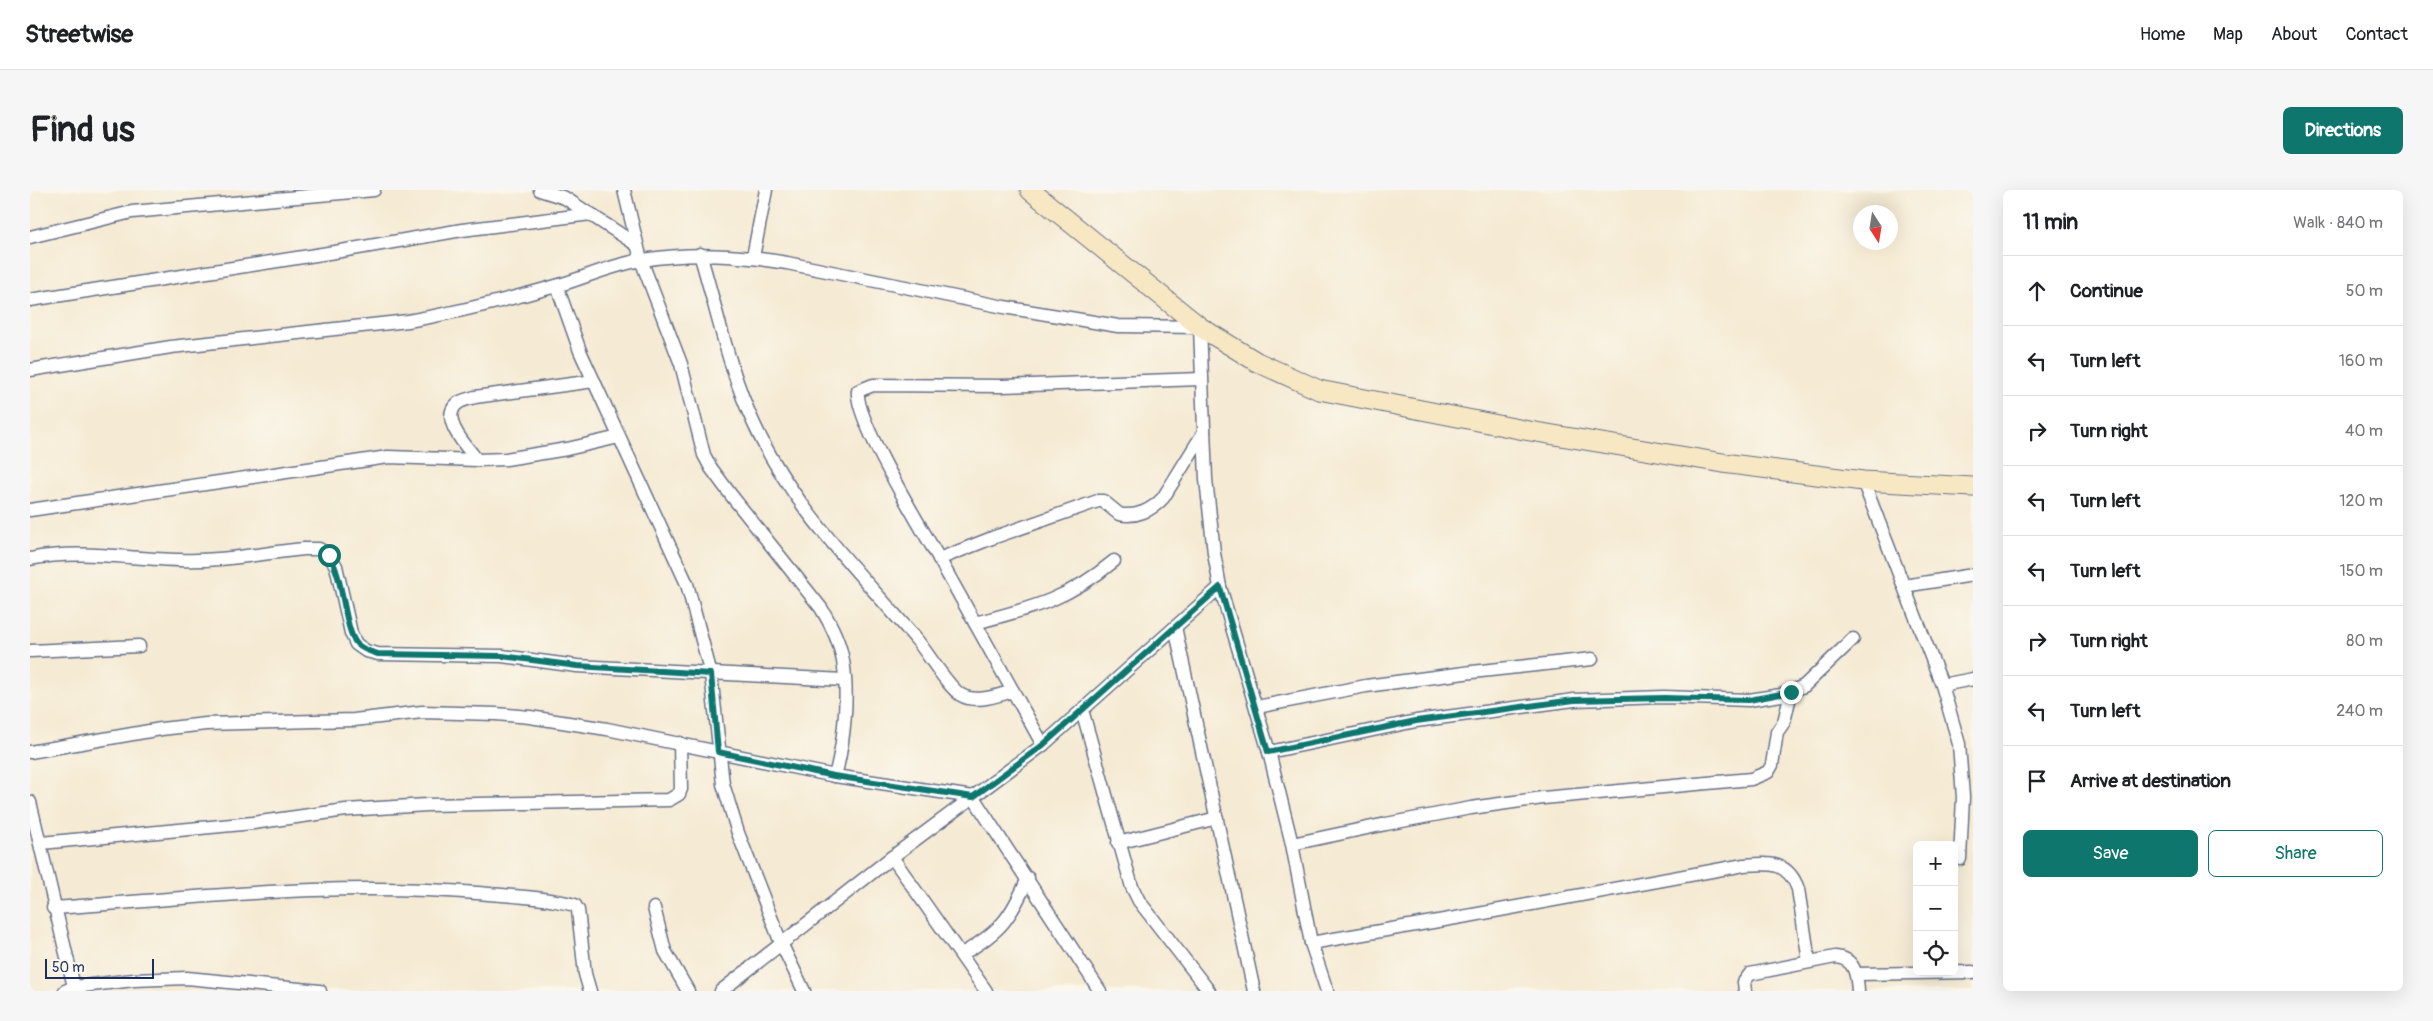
<!DOCTYPE html>
<html lang="en">
<head>
<meta charset="utf-8">
<style>
  :root { --surface:#fff; --page:#f6f6f6; --text:#202124; --muted:#757577; --line:#e0e0e0; --accent:#0f766e }
  body { margin:0; font-family:Pangolin,sans-serif; background:var(--page); color:var(--text) }
  .controls { position:absolute; right:15px; bottom:15px; display:grid; overflow:hidden; border-radius:8px; box-shadow:0 5px 20px #0002 }
  .controls button { width:45px; height:45px; display:grid; place-items:center; padding:0; border:0; border-bottom:1px solid var(--line); background:var(--surface); color:var(--text); font:25px sans-serif }
  .compass { position:absolute; left:1823px; top:15px; width:45px; height:45px; border-radius:50%; background:var(--surface); box-shadow:0 5px 20px #0002; rotate:168deg }
  .scale { position:absolute; left:15px; bottom:12px; width:109px; box-sizing:border-box; padding-left:5px; border:2px solid #1b2f5e; border-top:0; font-size:14px; line-height:18px; white-space:nowrap; color:#1b2f5e; -webkit-text-stroke:4px #fbf7ec; paint-order:stroke }
  .stop { position:absolute; width:15px; height:15px; margin:-11px; border:4px solid #0f766e; border-radius:50%; background:#fff }
  .stop.end { background:#0f766e; border-color:#fff; box-shadow:0 1px 5px #0008 }
  .list { margin:0; padding:0; list-style:none }
  h2 { display:flex; justify-content:space-between; align-items:center; height:65px; margin:0; padding:0 20px; font-size:21px }
  h2 small { font-size:16px; font-weight:400; color:var(--muted) }
  .list li { display:grid; grid-template-columns:32px 1fr auto; gap:15px; align-items:center; box-sizing:border-box; height:70px; padding:0 20px; border-top:1px solid var(--line) }
  .list b { display:block; font-size:19px; white-space:nowrap }
  .list em { font-size:16px; font-style:normal; color:var(--muted) }
  .actions { display:flex; gap:10px; padding:15px 20px }
  .actions a { flex:1; padding:11px 0; border:1px solid var(--accent); border-radius:8px; text-align:center; font-size:18px; color:var(--accent) }
  .actions .main { background:var(--accent); color:#fff }
  .icon { flex:none; width:28px; height:28px; fill:none; stroke:currentColor; stroke-width:2; stroke-linecap:round; stroke-linejoin:round }
  .map { position:relative; flex:none; width:1943px; height:801px; overflow:hidden; border-radius:8px }
  header { display:flex; align-items:center; gap:30px; box-sizing:border-box; height:70px; padding:0 25px; background:var(--surface); border-bottom:1px solid var(--line) }
  header strong { font-size:24px }
  nav { display:flex; gap:28px; margin-inline-start:auto; font-size:18px }
  .intro { display:flex; align-items:center; justify-content:space-between; box-sizing:border-box; height:120px; padding:0 30px }
  h1 { margin:0; font-size:35px }
  .button { padding:12px 22px; border-radius:8px; background:var(--accent); color:#fff; font-size:18px; font-weight:700 }
  main { display:flex; gap:30px; padding:0 30px }
  aside { flex:1; background:var(--surface); border-radius:8px; box-shadow:0 5px 20px #0002 }
  .map>svg:first-child { display:block }
  .lines { fill:none; stroke-linecap:round; stroke-linejoin:round }
  .street-casing { stroke:#677087; stroke-width:15 }
  .secondary-casing { stroke:#677087; stroke-width:21 }
  .street { stroke:#fff; stroke-width:12 }
  .secondary { stroke:#f7e8c3; stroke-width:19 }
  .route { stroke:#0f766e; stroke-width:6 }
</style>
</head>
<body>
<header>
<strong>Streetwise</strong>
<nav><a>Home</a><a>Map</a><a>About</a><a>Contact</a></nav>
</header>
<div class="intro"><h1>Find us</h1><a class="button">Directions</a></div>
<main>
<div class="map">
<svg width="1943" height="801" viewBox="0 0 1943 801">
  <rect width="100%" height="100%" fill="#fbf7ec"/>
  <filter id="ink" filterUnits="userSpaceOnUse"><feTurbulence type="fractalNoise" baseFrequency=".02" numOctaves="2"/><feDisplacementMap in="SourceGraphic" scale="10" xChannelSelector="R" yChannelSelector="G"/><feConvolveMatrix kernelMatrix="1 2 1 2 8 2 1 2 1" color-interpolation-filters="sRGB"/></filter>
  <filter id="wash" filterUnits="userSpaceOnUse"><feTurbulence type="fractalNoise" baseFrequency=".0096" numOctaves="4" result="noise"/><feDisplacementMap in="SourceGraphic" scale="20" xChannelSelector="R" yChannelSelector="G"/><feGaussianBlur stdDeviation="1.12" result="paint"/><feColorMatrix in="noise" values="0 0 0 0 0 0 0 0 0 0 0 0 0 0 0 0 0 1.4 0 .05"/><feComposite in="paint" operator="in"/></filter>
  <g filter="url(#wash)">
    <rect width="100%" height="100%" fill="#f5ead3"/>
  </g>
  <g filter="url(#ink)">
    <g class="lines">
      <g class="street-casing">
        <g id="street">
          <polyline points="510,0 535,8 607,55"/>
          <path d="M594,0l17,70 40,104 23,91 7,13 20,27 90,113c10,16 19,35 22,53 6,34 1,82 -8,115"/>
          <polyline points="0,47 102,22 344,0"/>
          <path d="M670,64c17,56 29,117 54,170 38,83 104,147 162,215 12,14 31,47 45,56 15,9 37,0 52,-4"/>
          <polyline points="723,67 736,0"/>
          <polyline points="527,96 550,161 657,394 681,484 693,594 708,643 751,753 774,801"/>
          <polyline points="0,110 311,61 432,40 561,24"/>
          <path d="M0,180l141,-23 237,-26c50,-9 99,-21 148,-35 29,-8 57,-22 87,-26 49,-8 95,-5 144,3l217,44 114,19 82,1 6,152 8,74 6,34 49,165 23,92 19,99 16,48"/>
          <path d="M447,270c-9,-12 -38,-41 -20,-56 4,-4 12,-5 18,-7l119,-16"/>
          <polyline points="1833,291 1912,495 1929,554 1933,607 1930,669"/>
          <polyline points="0,320 358,267 447,270 476,269 537,259 589,247"/>
          <path d="M0,369c48,-10 100,0 149,1 41,2 84,-7 125,-11h15l10,6 7,11 15,67 5,11 10,7 12,3 124,2 75,10 267,14"/>
          <path d="M909,369l53,-21 106,-37h5l16,13c17,4 33,-4 44,-16l41,-66"/>
          <polyline points="1874,396 1943,385"/>
          <path d="M945,433c57,-15 92,-23 139,-62"/>
          <polyline points="1145,437 1224,801"/>
          <polyline points="0,461 109,456"/>
          <polyline points="1912,495 1943,489"/>
          <polyline points="1227,517 1336,496 1442,482 1562,469"/>
          <polyline points="1052,520 1102,697 1109,711 1179,801"/>
          <path d="M1013,555c-34,-61 -68,-122 -102,-183 -17,-30 -87,-143 -83,-171l15,-6 129,1 199,-7"/>
          <polyline points="0,562 131,539 176,534 324,530 392,522 466,524 500,527 577,539 805,586 943,607 1070,801"/>
          <polyline points="1239,562 1386,531 1544,510 1634,507 1719,510 1751,505 1774,496 1823,449"/>
          <polyline points="0,612 45,801"/>
          <polyline points="11,653 223,633 316,620 397,615 639,610 649,604 651,599 650,553"/>
          <polyline points="1088,653 1187,628"/>
          <polyline points="1262,654 1356,634 1441,618 1513,608 1721,589 1738,582 1742,575 1747,542 1754,532 1761,502"/>
          <polyline points="862,667 956,801"/>
          <path d="M23,718c141,-10 283,-27 424,-15 33,3 66,4 98,12l3,5 7,64 5,17"/>
          <polyline points="624,718 635,761 658,801"/>
          <path d="M1281,753l162,-28 271,-50c26,-2 44,-4 54,24l11,72"/>
          <path d="M932,764c38,-22 49,-36 66,-76"/>
          <polyline points="1827,784 1943,782"/>
          <polyline points="35,801 44,797 104,790 157,788 290,801"/>
          <polyline points="691,801 862,667 1013,555 1190,397"/>
          <path d="M1715,801l-1,-9 6,-8 85,-17c20,1 22,18 23,34"/>
        </g>
      </g>
      <g class="secondary-casing">
        <polyline id="secondary" points="1000,0 1170,137 1227,172 1289,200 1494,240 1693,273 1833,291 1943,297"/>
      </g>
      <use href="#street" class="street"/>
      <use href="#secondary" class="secondary"/>
    </g>
  </g>
  <g class="lines" filter="url(#ink)">
    <path class="route" d="M299,365c15,23 15,75 28,89 6,6 14,8 21,10l124,2 75,10 134,8 7,78 116,24 139,21 70,-52 177,-158 48,165 148,-31 158,-21 90,-2 85,2 42,-8"/>
  </g>
</svg>
<div class="controls">
<button>+</button>
<button>−</button>
<button><svg class="icon" aria-label="locate" viewBox="0 0 24 24"><circle cx="12" cy="12" r="6"/><path d="M12 2v4M12 18v4M2 12h4M18 12h4"/></svg></button>
</div>
<svg class="compass" viewBox="-18 -18 36 36"><path d="M0-13l5 13h-10z" fill="#e53935"/><path d="M0 13l5-13h-10z" fill="#757577"/></svg>
<div class="scale">50 m</div>
<div class="stop" style="left:299px;top:365px"></div>
<div class="stop end" style="left:1761px;top:502px"></div>
</div>
<aside>
<h2>11 min<small>Walk · 840 m</small></h2>
<ul class="list">
<li><svg class="icon" aria-label="ahead" viewBox="0 0 24 24"><path d="M12 20V5M6 11l6-6 6 6"/></svg><div><b>Continue</b></div><em>50 m</em></li>
<li><svg class="icon" aria-label="left" viewBox="0 0 24 24"><path d="M17 20v-9H6M10 6l-5 5 5 5"/></svg><div><b>Turn left</b></div><em>160 m</em></li>
<li><svg class="icon" aria-label="right" viewBox="0 0 24 24"><path d="M7 20v-9h11M14 6l5 5-5 5"/></svg><div><b>Turn right</b></div><em>40 m</em></li>
<li><svg class="icon" aria-label="left" viewBox="0 0 24 24"><path d="M17 20v-9H6M10 6l-5 5 5 5"/></svg><div><b>Turn left</b></div><em>120 m</em></li>
<li><svg class="icon" aria-label="left" viewBox="0 0 24 24"><path d="M17 20v-9H6M10 6l-5 5 5 5"/></svg><div><b>Turn left</b></div><em>150 m</em></li>
<li><svg class="icon" aria-label="right" viewBox="0 0 24 24"><path d="M7 20v-9h11M14 6l5 5-5 5"/></svg><div><b>Turn right</b></div><em>80 m</em></li>
<li><svg class="icon" aria-label="left" viewBox="0 0 24 24"><path d="M17 20v-9H6M10 6l-5 5 5 5"/></svg><div><b>Turn left</b></div><em>240 m</em></li>
<li><svg class="icon" aria-label="arrive" viewBox="0 0 24 24"><path d="M6 21V4h12l-3 4 3 4H6"/></svg><div><b>Arrive at destination</b></div></li>
</ul>
<div class="actions"><a class="main">Save</a><a>Share</a></div>
</aside>
</main>
</body>
</html>
